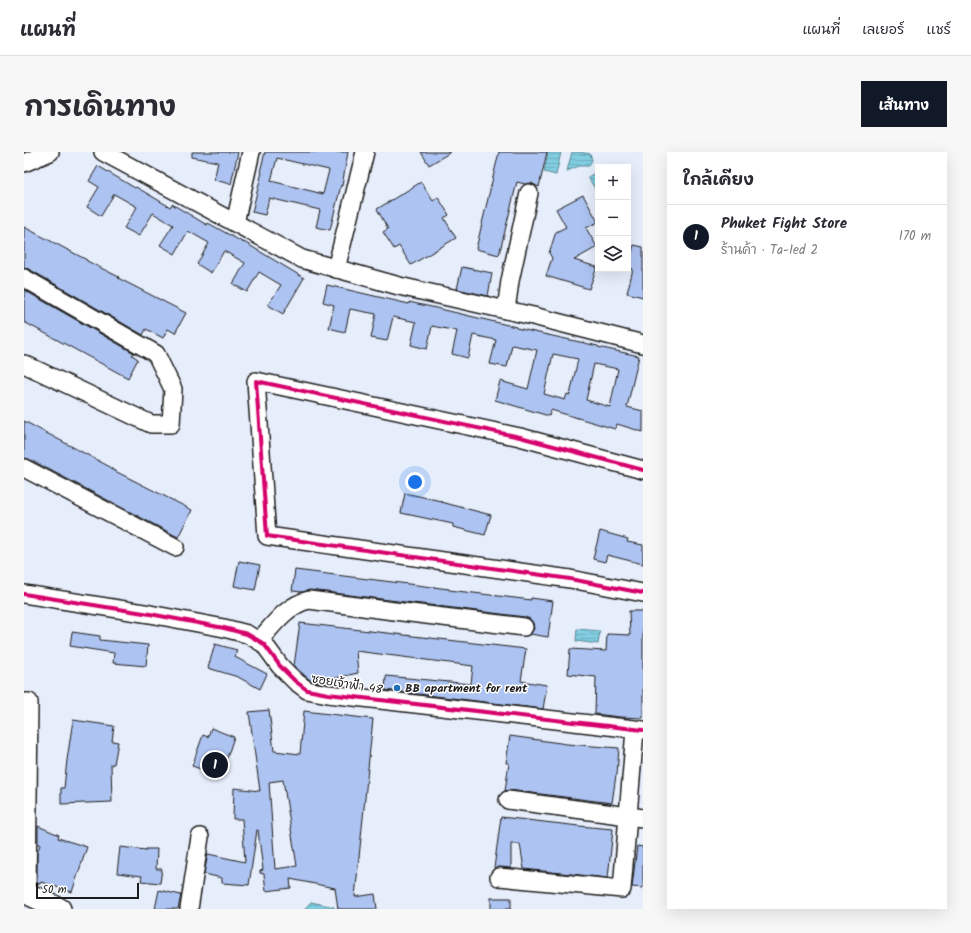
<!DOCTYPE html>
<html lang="th">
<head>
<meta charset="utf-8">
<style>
  :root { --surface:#fff; --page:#f7f7f7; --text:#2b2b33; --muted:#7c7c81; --line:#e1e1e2; --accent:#111827 }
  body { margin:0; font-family:Kalam,"Playpen Sans Thai",sans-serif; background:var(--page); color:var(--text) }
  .controls { position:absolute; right:12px; top:12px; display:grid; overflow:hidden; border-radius:0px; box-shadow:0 4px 16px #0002 }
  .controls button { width:36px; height:36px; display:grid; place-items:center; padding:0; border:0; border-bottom:1px solid var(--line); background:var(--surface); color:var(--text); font:20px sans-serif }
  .scale { position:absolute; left:12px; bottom:10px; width:103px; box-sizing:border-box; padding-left:4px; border:2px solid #1c1c1c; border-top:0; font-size:11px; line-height:14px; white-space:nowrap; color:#1c1c1c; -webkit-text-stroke:3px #fff; paint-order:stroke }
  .you { position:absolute; left:391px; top:330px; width:14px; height:14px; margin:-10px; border:3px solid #fff; border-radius:50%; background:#1a73e8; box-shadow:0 0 0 6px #1a73e833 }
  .badge { display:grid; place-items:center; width:26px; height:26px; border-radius:50%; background:var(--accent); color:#fff; font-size:13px; font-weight:700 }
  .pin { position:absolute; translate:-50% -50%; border:2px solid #fff; box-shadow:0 1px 4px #0006 }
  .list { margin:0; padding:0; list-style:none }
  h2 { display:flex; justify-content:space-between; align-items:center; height:52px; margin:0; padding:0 16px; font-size:17px }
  h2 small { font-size:13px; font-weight:400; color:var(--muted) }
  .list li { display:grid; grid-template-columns:26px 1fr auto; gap:12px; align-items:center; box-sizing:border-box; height:64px; padding:0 16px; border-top:1px solid var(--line) }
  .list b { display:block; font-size:15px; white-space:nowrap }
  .list p { margin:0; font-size:13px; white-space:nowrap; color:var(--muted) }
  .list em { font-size:13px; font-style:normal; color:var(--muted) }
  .icon { flex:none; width:22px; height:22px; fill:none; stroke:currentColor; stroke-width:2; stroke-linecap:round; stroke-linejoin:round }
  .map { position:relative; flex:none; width:619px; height:757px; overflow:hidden; border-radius:0px }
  header { display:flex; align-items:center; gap:24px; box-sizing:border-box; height:56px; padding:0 20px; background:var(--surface); border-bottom:1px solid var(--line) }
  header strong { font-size:19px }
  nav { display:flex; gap:22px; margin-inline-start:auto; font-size:14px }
  .intro { display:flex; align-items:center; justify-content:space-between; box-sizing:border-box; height:96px; padding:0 24px }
  h1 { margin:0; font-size:28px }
  .button { padding:10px 18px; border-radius:0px; background:var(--accent); color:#fff; font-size:14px; font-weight:700 }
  main { display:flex; gap:24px; padding:0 24px }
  aside { flex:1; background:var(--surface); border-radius:0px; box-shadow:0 4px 16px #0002 }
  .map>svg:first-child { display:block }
  .water { fill:url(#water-rules); stroke:#598692 }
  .building { fill:#adc3f1; stroke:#1c1c1c; fill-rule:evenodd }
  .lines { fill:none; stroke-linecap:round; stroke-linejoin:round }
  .minor-casing { stroke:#1c1c1c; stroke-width:20 }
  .tertiary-casing { stroke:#1c1c1c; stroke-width:24 }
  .minor { stroke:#fff; stroke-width:17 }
  .tertiary { stroke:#fff; stroke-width:21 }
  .cycleway-casing { stroke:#fff; stroke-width:6 }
  .cycleway { stroke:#d6006c; stroke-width:4 }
  .poi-dot { fill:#1f6fb2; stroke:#fff; stroke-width:1.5 }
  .labels { text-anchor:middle; stroke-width:3; stroke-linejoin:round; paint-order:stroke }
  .street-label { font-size:12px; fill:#1c1c1c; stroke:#fff }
  .poi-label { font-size:12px; font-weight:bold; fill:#1c1c1c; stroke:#fff; text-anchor:start }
</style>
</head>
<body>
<header>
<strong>แผนที่</strong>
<nav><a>แผนที่</a><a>เลเยอร์</a><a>แชร์</a></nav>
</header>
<div class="intro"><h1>การเดินทาง</h1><a class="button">เส้นทาง</a></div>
<main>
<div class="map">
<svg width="619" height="757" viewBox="0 0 619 757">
  <defs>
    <pattern id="water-rules" width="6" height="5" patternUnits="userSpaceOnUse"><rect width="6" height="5" fill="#81cde1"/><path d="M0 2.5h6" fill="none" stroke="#6fafc0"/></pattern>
  </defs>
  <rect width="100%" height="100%" fill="#e6edfb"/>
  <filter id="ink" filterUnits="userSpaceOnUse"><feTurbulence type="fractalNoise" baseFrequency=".025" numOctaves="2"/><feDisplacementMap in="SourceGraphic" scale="8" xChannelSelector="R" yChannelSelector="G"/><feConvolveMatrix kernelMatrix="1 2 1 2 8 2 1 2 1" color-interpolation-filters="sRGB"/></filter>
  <g filter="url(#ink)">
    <g class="water">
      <polygon points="524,0 537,0 532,23 520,20"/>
      <polygon points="548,0 556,0 566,2 568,8 565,14 555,14 543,19"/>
      <polygon points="574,19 574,42 564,25"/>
      <polygon points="553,477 576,479 574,492 552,489"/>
      <polygon points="287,750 310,755 311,757 281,757 283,754"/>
    </g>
    <g class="building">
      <polygon points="168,0 214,0 207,32 190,28 194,10 168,5"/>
      <path d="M241,0h83l-6,34 -1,-1 -11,45 -14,-3 4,-17 -51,-12 -4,17 -13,-3 10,-40h-2zM253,6l52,12 -6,24 -52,-13z"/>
      <polygon points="397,0 427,0 405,13"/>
      <polygon points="475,0 523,0 515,35 507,31 501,32 493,30 475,103 452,97"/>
      <polygon points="74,14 111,36 112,35 146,55 148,52 183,73 184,71 220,91 220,90 280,126 259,162 244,153 257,133 235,120 223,140 209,132 221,111 200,99 187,121 173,112 185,91 164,79 151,102 136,93 149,73 129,61 115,84 100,76 113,55 90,42 77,64 63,55 75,35 65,29"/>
      <polygon points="397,30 409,49 414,45 425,63 420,66 432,86 387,113 375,94 370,97 359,80 364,77 353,57"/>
      <polygon points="559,43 574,70 562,76 573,95 550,108 573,115 565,137 522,124 528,106 525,101 532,80 542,75 532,57"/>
      <polygon points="0,75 63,108 63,109 95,125 94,126 162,161 151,181 144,177 139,186 122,177 119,183 5,117 0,116"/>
      <polygon points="610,93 619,95 619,145 603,141 609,117 604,115"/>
      <polygon points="438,115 468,121 464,144 433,137"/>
      <path d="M303,133l82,19v-2l27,6 80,19v1l82,18v1l41,9 -12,51 16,4v21l-26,-8 -2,5 -64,-19 -2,6 -54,-16 5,-19 28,8 9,-39 -25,-5 -5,22 -17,-3 6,-24 -23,-5 -5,23 -16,-4 5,-23 -25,-5 -5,23 -16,-4 5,-23 -23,-5 -6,24 -16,-3 5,-24 -26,-5 -5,23 -16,-4 5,-23 -11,-3zM529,202l25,5 -8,36 -3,-1 -2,6 -21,-6zM570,212l24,5 -8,38 -24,-7z"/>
      <polygon points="0,138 110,201 108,203 114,207 104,226 0,170"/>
      <polygon points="0,269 88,316 87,317 168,358 154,385 5,307 0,306"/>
      <polygon points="381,341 417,349 417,350 467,363 461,383 429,375 429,372 377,361"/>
      <polygon points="576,379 604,387 603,390 619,393 619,412 583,403 581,410 569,407"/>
      <polygon points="215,409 236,413 231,438 210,434"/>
      <polygon points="271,418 425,437 425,438 507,448 507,446 529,449 524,485 506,482 510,477 509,471 506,467 501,465 286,438 278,440 268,439"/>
      <polygon points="605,459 619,459 619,566 596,565 571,562 572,525 544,522 546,497 582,499 583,482 606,483"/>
      <polygon points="276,471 502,497 497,529 523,533 519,557 361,538 362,524 447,532 449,514 332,499 334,521 307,527 308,529 300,531 287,529 278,521 270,514"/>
      <polygon points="48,480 76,484 76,488 124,493 122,514 89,511 90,501 46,494"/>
      <polygon points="191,492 213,498 211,505 243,522 236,537 214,525 184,516"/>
      <path d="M245,558l5,41 26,3 4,-43 69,8 -18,178 20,-3 2,15h-39l-3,-21 -45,-9 1,9 -25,3 -2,-17 -4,-1v-2l3,-1 -5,-40h-1l-8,55 -27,-2v-5l-18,-4 4,-20 37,8 -3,-43h-9l1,-31 26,3 -11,-79zM259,628l14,86 -22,3 -6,-87z"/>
      <polygon points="49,568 90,574 88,589 94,590 90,612 87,612 88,650 37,652 37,636 40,636 43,608"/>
      <polygon points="187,576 210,585 197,624 168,614 179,583 184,585"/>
      <polygon points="486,584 543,592 595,596 593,623 592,623 588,651 485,638 481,639 485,611 482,611"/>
      <polygon points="477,665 555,674 589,677 584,726 500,717 496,692 487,692 487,716 476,715 470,716"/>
      <polygon points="14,674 35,683 34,686 63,695 48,740 17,730 16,732 13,731 13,701 16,693 14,692"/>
      <polygon points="613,694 619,695 619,736 608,735"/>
      <polygon points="96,695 122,698 122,697 133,697 132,717 138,717 136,731 117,729 118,724 93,721"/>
      <polygon points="135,738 157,743 154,757 131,757"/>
      <rect x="467" y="746" width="20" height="11"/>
    </g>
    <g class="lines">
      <g class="minor-casing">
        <g id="minor">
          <polyline points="79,0 278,107 375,134 509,164 619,192"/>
          <polyline points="0,11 26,0"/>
          <polyline points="211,71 227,0"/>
          <polyline points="312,117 341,0"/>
          <polyline points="0,126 132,202 149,237 147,272 127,272 0,212"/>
          <polyline points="482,158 486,129 505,41"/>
          <polyline points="0,316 151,395"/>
          <polyline points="619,318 496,285 232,229 243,384 546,427 619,441"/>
          <polyline points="0,442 126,462 200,476 223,482 240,492 256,514 271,529 283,538 304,542 619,578"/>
          <path d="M235,489c14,-16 28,-36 50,-41l85,11 130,16"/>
          <polyline points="0,550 5,550 3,741"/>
          <polyline points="484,648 619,666"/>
          <polyline points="475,725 598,737 611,578"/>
          <polyline points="165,757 176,685"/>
        </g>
      </g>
      <g class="tertiary-casing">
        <polyline id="tertiary" points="0,740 36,757"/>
      </g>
      <use href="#minor" class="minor"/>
      <use href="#tertiary" class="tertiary"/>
      <g class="cycleway-casing">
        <g id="cycleway">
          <polyline points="619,318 496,285 232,229 243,384 546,427 619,441"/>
          <polyline points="0,442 126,462 200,476 223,482 240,492 256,514 271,529 283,538 304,542 619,578"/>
        </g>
      </g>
      <use href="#cycleway" class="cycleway"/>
    </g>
  </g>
  <circle class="poi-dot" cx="373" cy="536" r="4"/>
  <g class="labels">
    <g class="street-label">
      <text transform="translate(323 532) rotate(9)" y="4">ซอยเจ้าฟ้า 48</text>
    </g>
    <g class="poi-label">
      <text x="381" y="540">BB apartment for rent</text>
    </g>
  </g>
</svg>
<div class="controls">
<button>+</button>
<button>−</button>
<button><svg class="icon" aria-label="layers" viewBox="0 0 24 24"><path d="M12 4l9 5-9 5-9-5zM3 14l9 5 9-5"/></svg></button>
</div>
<div class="scale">50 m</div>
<div class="you"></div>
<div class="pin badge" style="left:191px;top:613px">1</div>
</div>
<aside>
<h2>ใกล้เคียง<small></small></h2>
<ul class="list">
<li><span class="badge">1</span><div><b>Phuket Fight Store</b><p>ร้านค้า · Ta-Ied 2</p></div><em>170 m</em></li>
</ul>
</aside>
</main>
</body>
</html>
